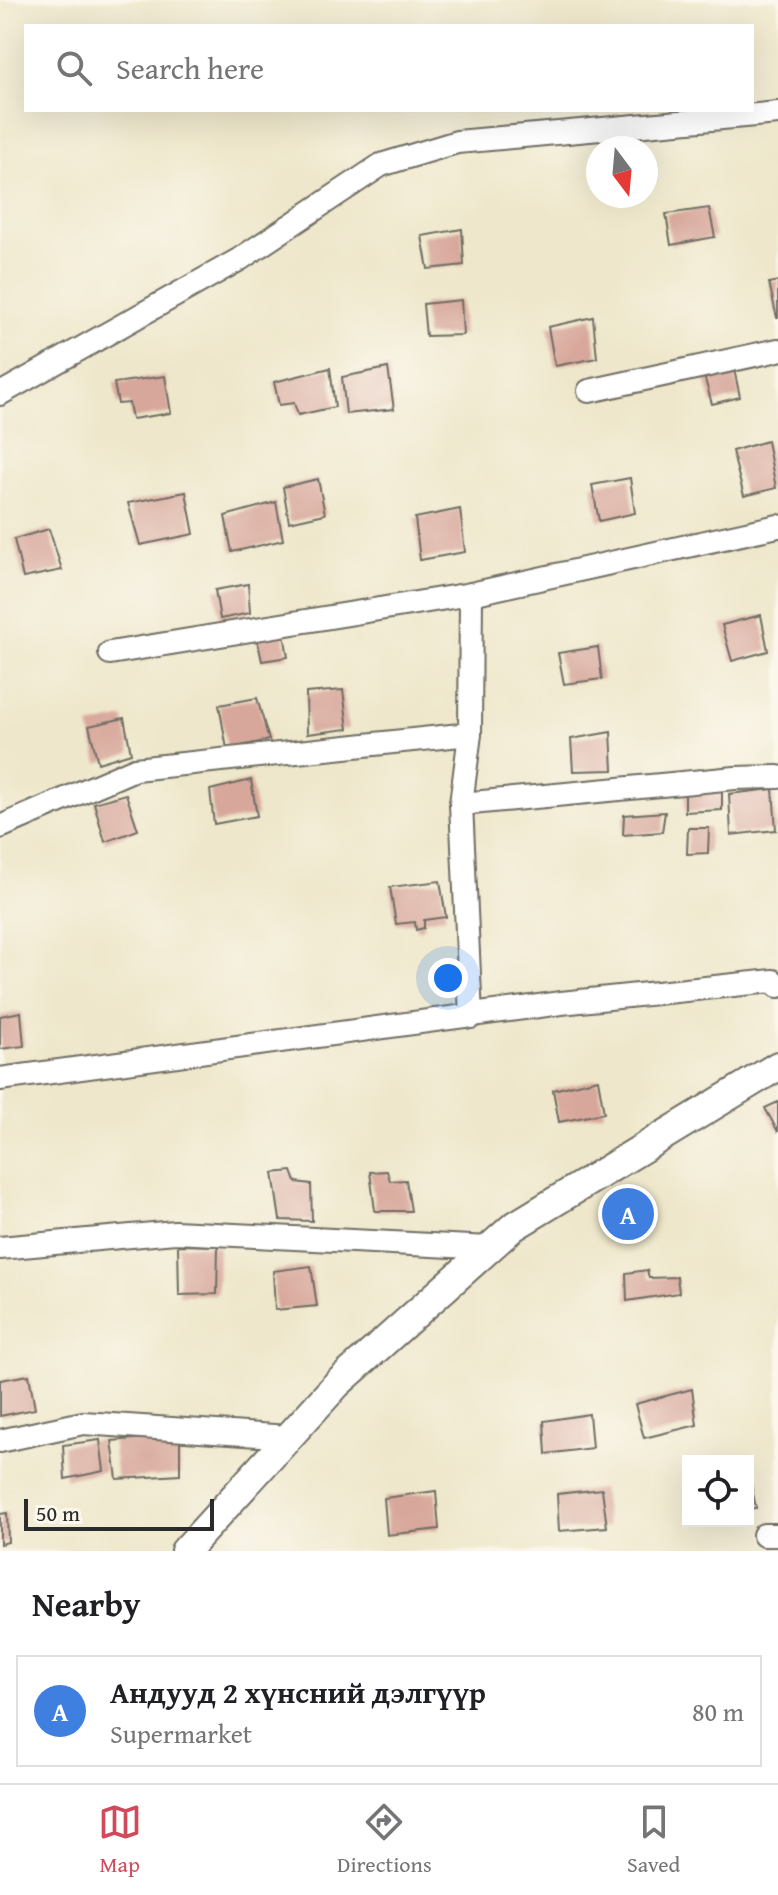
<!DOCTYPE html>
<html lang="en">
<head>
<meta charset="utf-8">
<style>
  :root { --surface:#fff; --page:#f6f6f6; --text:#202124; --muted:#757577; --line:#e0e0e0; --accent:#d1495b }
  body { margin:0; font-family:"Gentium Book Plus",serif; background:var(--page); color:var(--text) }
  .controls { position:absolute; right:24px; bottom:24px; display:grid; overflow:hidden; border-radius:0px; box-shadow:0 8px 32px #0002 }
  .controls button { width:72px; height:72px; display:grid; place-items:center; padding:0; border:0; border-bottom:2px solid var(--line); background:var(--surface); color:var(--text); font:40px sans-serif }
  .compass { position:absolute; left:586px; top:136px; width:72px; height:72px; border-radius:50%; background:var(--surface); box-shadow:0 8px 32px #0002; rotate:164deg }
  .scale { position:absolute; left:24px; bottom:20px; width:190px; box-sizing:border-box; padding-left:8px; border:4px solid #2b2b2b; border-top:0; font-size:22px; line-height:28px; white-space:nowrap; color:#2b2b2b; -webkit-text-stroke:6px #fbf7ec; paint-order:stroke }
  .you { position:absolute; left:448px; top:978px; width:28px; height:28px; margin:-20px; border:6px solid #fff; border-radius:50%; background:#1a73e8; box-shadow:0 0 0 12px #1a73e833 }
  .badge { display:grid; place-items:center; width:52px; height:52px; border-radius:50%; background:var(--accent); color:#fff; font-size:26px; font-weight:700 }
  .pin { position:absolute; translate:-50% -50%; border:4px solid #fff; box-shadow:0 2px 8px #0006 }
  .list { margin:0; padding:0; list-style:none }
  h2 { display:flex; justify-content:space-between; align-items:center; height:104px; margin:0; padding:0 32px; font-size:34px }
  h2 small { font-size:26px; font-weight:400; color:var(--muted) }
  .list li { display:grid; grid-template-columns:52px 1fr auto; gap:24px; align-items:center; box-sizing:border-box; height:112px; margin:0 16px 16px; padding:0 16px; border:2px solid var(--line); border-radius:0px }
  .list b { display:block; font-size:30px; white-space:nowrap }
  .list p { margin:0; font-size:26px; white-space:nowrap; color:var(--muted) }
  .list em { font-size:26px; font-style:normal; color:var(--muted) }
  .icon { flex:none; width:44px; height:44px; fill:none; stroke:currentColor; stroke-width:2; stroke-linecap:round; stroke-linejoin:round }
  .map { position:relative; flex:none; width:778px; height:1551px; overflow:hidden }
  .search { position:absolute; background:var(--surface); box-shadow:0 8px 32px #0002; left:24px; right:24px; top:24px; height:88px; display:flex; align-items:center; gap:20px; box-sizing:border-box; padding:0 28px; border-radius:0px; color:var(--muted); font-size:30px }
  .sheet { height:232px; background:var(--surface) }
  nav { display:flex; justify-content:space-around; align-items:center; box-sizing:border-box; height:112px; border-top:2px solid var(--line); background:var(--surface); font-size:22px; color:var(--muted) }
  nav a { display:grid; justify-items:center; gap:4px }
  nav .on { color:var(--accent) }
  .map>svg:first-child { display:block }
  .building { fill:#d8a79b }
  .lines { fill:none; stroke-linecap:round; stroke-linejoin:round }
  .minor-casing { stroke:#6f6d63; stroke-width:26 }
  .tertiary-casing { stroke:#6f6d63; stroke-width:32 }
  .minor { stroke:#fff; stroke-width:22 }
  .tertiary { stroke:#fff; stroke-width:28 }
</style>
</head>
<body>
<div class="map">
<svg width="778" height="1551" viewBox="0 0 778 1551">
  <rect width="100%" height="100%" fill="#fbf7ec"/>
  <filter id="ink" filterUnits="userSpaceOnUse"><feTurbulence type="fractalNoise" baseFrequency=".0125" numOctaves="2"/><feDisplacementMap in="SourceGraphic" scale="16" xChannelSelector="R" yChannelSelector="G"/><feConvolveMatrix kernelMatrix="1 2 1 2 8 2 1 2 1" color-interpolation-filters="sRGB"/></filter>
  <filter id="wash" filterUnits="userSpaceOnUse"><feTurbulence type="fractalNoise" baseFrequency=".006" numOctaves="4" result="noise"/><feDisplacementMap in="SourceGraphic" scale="32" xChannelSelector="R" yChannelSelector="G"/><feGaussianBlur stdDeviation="1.8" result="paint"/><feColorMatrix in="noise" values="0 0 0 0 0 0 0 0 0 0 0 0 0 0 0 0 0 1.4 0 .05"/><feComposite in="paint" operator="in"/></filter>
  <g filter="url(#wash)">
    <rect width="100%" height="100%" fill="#eee7cb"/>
    <g id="blocks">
      <g class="building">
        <polygon points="709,208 715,237 671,245 666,214"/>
        <polygon points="462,229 464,265 428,269 422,236"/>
        <polygon points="778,281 778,318 777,318 769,283"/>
        <polygon points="461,300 463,335 426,336 423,304"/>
        <polygon points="593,317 597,358 555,366 548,327"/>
        <polygon points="330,368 335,407 298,415 294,403 279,405 274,382"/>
        <polygon points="388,368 394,409 346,414 342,377"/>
        <polygon points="734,369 740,397 712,404 704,376"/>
        <polygon points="165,376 171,413 132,419 129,403 118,404 114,383"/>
        <polygon points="767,441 776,488 744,496 732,451"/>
        <polygon points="630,478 635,513 599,521 592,485"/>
        <polygon points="318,479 325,514 289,522 283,487"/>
        <polygon points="186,492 194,534 140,545 128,503"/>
        <polygon points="276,502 283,540 232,552 225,516"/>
        <polygon points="460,509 465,552 420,560 415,518"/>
        <polygon points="49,529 62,570 23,578 14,539"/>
        <polygon points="248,584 250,613 220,619 215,590"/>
        <polygon points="761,615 768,651 732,661 722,625"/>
        <polygon points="284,634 288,657 262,661 257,638"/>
        <polygon points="598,647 602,679 564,684 558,653"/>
        <polygon points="343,690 348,729 307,734 306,693"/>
        <polygon points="257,698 269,740 227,749 219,705"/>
        <polygon points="124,718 131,753 98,763 89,726"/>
        <polygon points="611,732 613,770 573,771 571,739"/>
        <polygon points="251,780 257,816 214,824 210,790"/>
        <polygon points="722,788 722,810 685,812 685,791"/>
        <polygon points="773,789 776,830 731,835 729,794"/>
        <polygon points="126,794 138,830 105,842 94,803"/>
        <polygon points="665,812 662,832 623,835 624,815"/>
        <polygon points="688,828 709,828 708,853 687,854"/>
        <polygon points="440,881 446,917 424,920 424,928 416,930 415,922 396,924 390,887"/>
        <polygon points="21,1012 24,1046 0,1049 0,1016"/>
        <polygon points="598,1079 604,1113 559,1122 553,1090"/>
        <polygon points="778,1102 778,1132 765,1108"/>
        <polygon points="292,1171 296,1182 311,1184 312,1221 280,1220 273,1173"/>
        <polygon points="387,1171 390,1181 406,1180 411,1211 375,1211 370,1172"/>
        <polygon points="178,1245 218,1246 217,1294 179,1295"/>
        <polygon points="311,1266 317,1306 275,1310 273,1271"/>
        <polygon points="647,1270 649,1278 677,1277 679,1293 627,1301 626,1273"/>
        <polygon points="29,1375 35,1409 0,1416 0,1380"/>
        <polygon points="692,1389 697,1425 644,1438 635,1404"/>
        <polygon points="589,1414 592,1448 546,1454 544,1421"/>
        <polygon points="180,1435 180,1475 117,1479 112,1441"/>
        <polygon points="100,1440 104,1471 65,1479 63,1445"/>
        <polygon points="748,1470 756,1508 748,1509"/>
        <polygon points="602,1489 607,1527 559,1531 557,1494"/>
        <polygon points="436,1491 439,1529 387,1535 384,1498"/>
        <polygon points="7,1513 8,1542 0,1544 0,1514"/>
      </g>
    </g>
  </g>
  <g filter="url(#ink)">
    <use href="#blocks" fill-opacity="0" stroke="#6f6d63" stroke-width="2"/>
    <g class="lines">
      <g class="minor-casing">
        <g id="minor">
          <polyline points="589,391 778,350"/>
          <polyline points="0,394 240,259 381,165 457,142 778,113"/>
          <polyline points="110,653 471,594 778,526"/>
          <polyline points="461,804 735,778 778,777"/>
          <polyline points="0,827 135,769 470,734"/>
          <polyline points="471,1017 461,804 470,734 471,594"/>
          <polyline points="0,1079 561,1003 773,981 778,986"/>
          <polyline points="0,1248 175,1232 490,1248"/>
          <polyline points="0,1441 83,1423 289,1437"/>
          <polyline points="764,1535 778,1535"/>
        </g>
      </g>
      <g class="tertiary-casing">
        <polyline id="tertiary" points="185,1551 337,1384 513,1227 778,1066"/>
      </g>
      <use href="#minor" class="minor"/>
      <use href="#tertiary" class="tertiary"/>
    </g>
  </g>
</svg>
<div class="controls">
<button><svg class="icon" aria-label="locate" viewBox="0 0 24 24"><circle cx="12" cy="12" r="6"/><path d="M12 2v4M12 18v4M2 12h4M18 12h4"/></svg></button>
</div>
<svg class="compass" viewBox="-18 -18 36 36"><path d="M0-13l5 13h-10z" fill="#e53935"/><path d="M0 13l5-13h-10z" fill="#757577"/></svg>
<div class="scale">50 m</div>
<div class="you"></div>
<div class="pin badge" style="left:628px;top:1214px;background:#3f7fe0">A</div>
<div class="search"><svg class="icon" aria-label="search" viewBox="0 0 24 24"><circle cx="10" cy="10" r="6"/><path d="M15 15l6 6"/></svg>Search here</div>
</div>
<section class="sheet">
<h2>Nearby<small></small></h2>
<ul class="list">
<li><span class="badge" style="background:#3f7fe0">A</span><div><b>Андууд 2 хүнсний дэлгүүр</b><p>Supermarket</p></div><em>80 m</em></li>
</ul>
</section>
<nav>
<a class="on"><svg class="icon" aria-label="map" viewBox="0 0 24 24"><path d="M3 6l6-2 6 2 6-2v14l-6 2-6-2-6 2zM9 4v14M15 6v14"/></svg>Map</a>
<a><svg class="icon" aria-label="directions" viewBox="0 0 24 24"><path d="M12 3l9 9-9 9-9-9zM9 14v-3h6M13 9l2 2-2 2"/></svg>Directions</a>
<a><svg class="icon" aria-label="saved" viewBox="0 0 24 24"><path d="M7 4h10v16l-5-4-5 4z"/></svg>Saved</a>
</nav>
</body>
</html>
